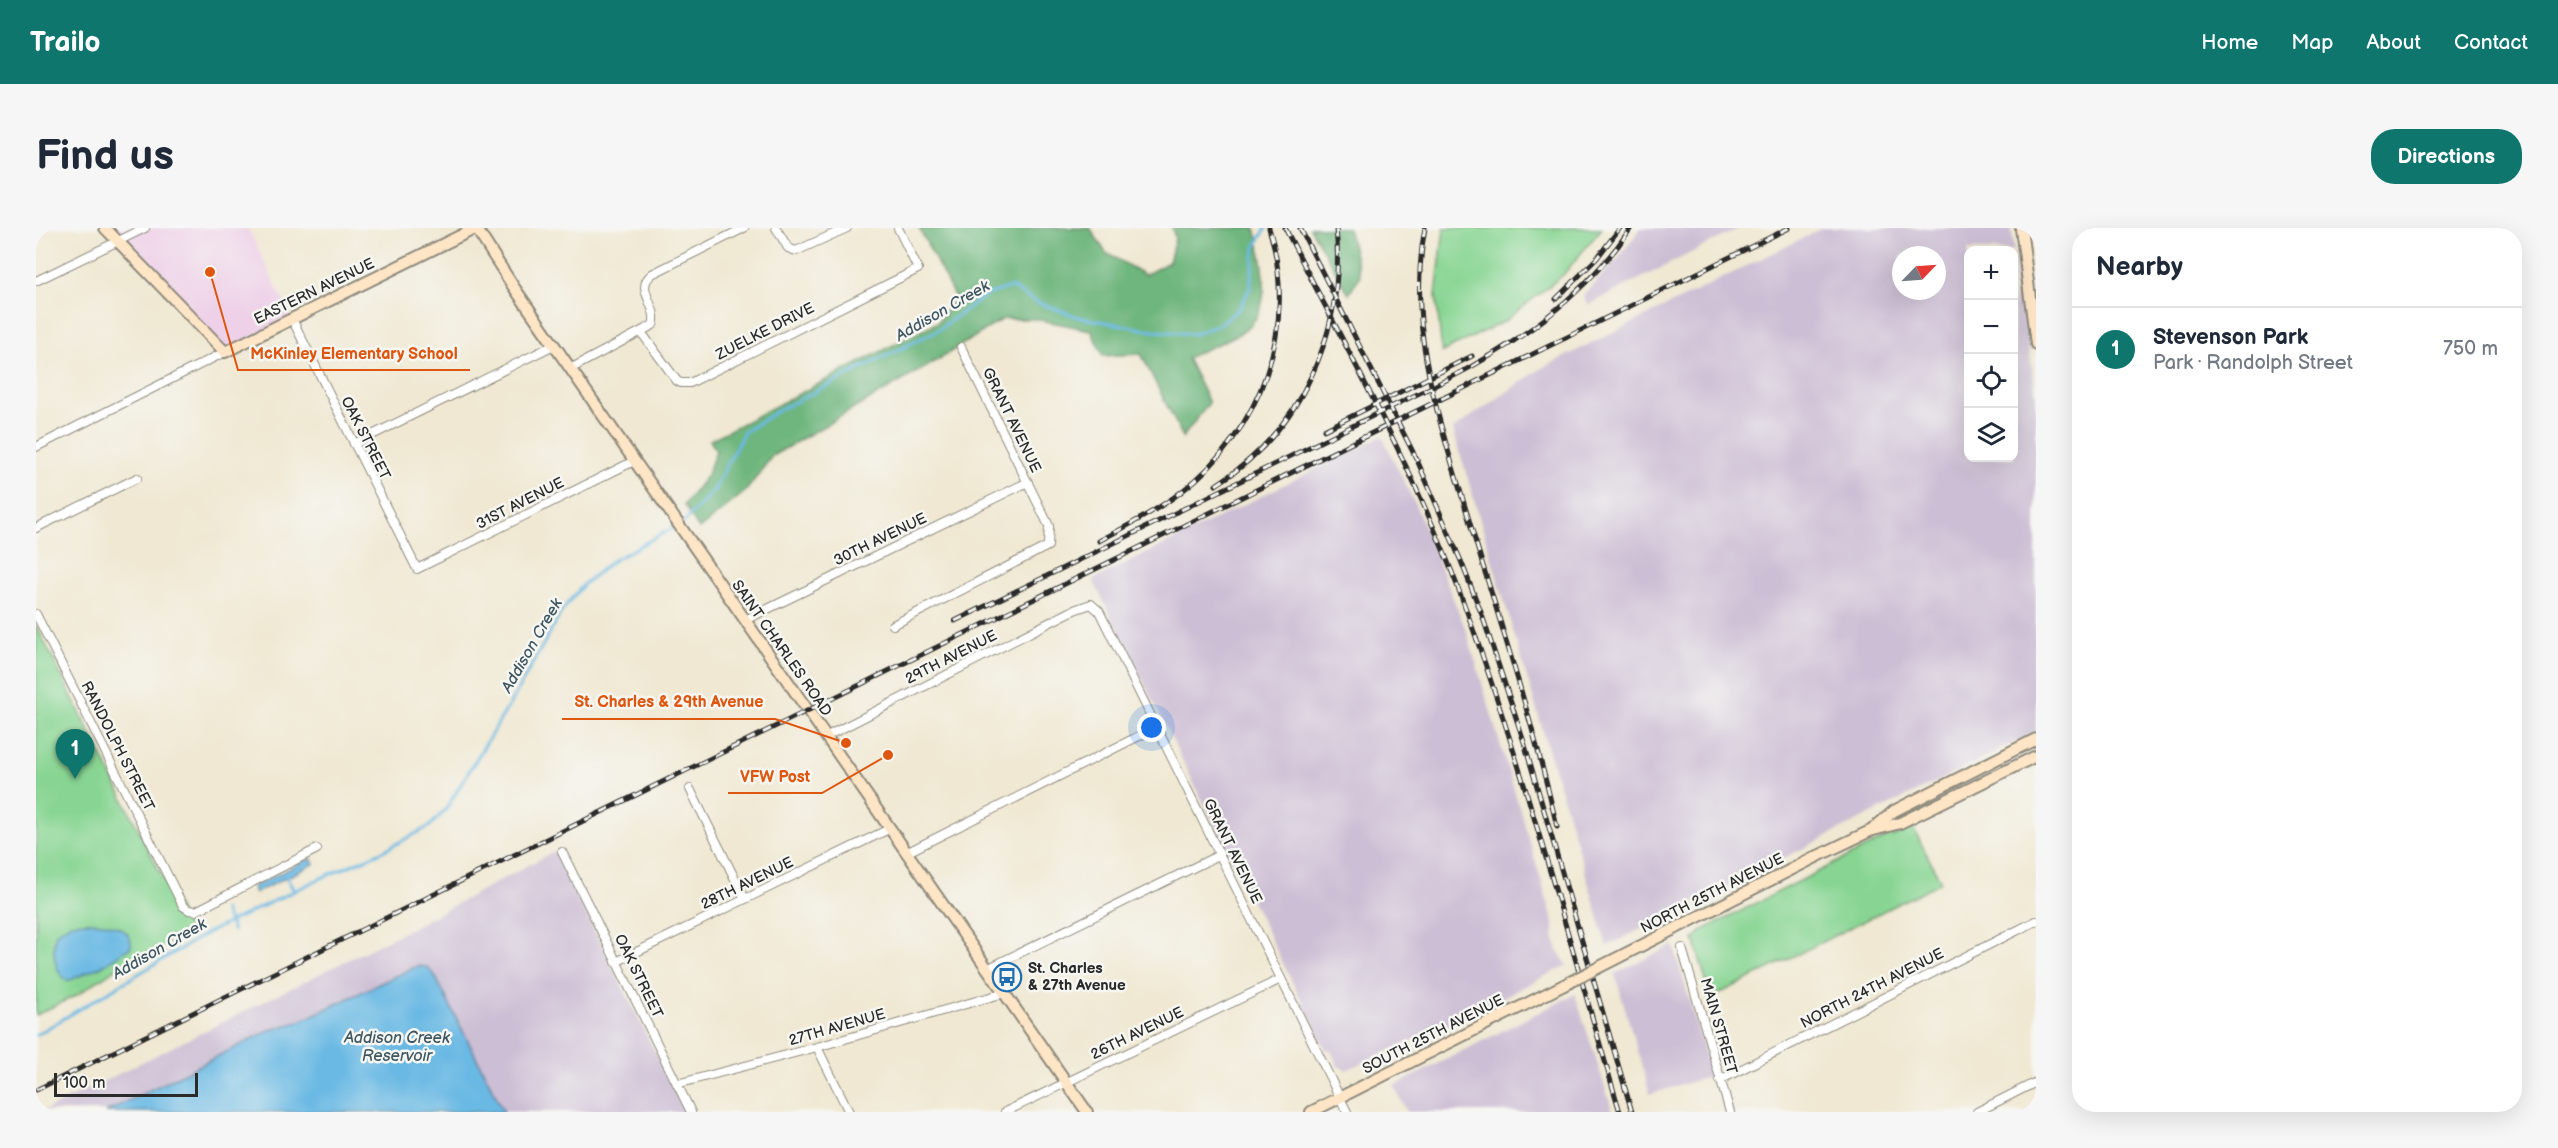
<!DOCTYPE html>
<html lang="en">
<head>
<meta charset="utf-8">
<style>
  :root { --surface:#fff; --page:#f6f6f7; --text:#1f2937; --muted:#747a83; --line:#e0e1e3; --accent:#0f766e }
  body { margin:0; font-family:"Balsamiq Sans",sans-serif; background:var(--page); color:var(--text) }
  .controls { position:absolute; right:18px; top:18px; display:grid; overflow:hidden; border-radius:12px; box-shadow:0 6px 24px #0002 }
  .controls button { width:54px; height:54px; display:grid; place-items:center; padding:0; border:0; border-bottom:2px solid var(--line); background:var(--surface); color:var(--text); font:30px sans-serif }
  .compass { position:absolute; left:1856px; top:18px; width:54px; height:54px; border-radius:50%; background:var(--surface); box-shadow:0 6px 24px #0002; rotate:65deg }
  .scale { position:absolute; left:18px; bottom:15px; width:144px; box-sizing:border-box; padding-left:6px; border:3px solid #2b2b2b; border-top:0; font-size:16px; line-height:21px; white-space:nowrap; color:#2b2b2b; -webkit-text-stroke:4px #f6f6f2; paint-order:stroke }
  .you { position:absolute; left:1116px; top:500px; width:21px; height:21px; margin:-15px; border:4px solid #fff; border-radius:50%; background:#1a73e8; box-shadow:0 0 0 9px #1a73e833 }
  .badge { display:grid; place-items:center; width:39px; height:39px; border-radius:50%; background:var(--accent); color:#fff; font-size:20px; font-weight:700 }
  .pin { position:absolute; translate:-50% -50px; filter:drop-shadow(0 2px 3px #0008) }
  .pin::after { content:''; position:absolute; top:32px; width:21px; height:18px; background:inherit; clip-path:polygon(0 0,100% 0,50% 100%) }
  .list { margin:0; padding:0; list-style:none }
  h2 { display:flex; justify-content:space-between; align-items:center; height:78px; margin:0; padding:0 24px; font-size:26px }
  h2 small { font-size:20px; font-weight:400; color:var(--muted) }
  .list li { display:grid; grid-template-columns:39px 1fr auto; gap:18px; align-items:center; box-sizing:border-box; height:84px; padding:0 24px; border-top:2px solid var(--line) }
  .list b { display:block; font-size:22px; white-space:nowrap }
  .list p { margin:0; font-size:20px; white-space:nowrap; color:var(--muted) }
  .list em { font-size:20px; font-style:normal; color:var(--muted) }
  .icon { flex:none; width:33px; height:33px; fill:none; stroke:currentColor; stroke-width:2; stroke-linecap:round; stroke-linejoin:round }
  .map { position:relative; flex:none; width:2000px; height:884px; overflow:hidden; border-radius:24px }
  header { display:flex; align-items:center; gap:36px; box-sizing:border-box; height:84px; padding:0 30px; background:var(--accent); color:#fff }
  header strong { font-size:28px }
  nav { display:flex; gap:33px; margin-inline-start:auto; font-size:21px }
  .intro { display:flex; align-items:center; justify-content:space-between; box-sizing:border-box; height:144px; padding:0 36px }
  h1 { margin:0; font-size:42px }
  .button { padding:15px 27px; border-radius:24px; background:var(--accent); color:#fff; font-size:21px; font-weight:700 }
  main { display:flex; gap:36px; padding:0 36px }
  aside { flex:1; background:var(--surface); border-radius:24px; box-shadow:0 6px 24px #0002 }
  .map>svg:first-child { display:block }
  .built { fill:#eed0e8 }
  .industrial { fill:#ccbed4; fill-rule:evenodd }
  .green { fill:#88d593; stroke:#5a805f; stroke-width:1.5 }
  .forest { fill:#6eb67d; stroke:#4c7054; stroke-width:1.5 }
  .water { fill:#6ab9e4; stroke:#4a7288; stroke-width:1.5 }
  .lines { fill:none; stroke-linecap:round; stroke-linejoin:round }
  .stream { stroke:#6ab9e4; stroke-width:3 }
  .street-casing { stroke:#8e8a7e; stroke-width:10 }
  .secondary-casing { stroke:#8e8a7e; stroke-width:14 }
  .street { stroke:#fff; stroke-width:8 }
  .secondary { stroke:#fde5c5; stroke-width:10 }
  .rail-casing { stroke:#2b2b2b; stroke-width:5 }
  .rail { stroke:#f6f6f2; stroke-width:3; stroke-dasharray:9; stroke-linecap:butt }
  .secondary-bridge-casing { stroke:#8e8a7e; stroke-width:14; stroke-linecap:butt }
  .secondary-bridge { stroke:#fde5c5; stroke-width:10 }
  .labels { text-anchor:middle; stroke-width:5; stroke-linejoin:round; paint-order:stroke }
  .street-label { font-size:15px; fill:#2b2b2b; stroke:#f6f6f2 }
  .poi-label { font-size:15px; font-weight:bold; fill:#2b2b2b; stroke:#f6f6f2; text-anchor:start }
  .water-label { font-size:16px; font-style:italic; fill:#3e5662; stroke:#f6f6f2 }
  .leader { fill:none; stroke:#df570e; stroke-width:2 }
  .callout-dot { fill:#df570e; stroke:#f6f6f2; stroke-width:2 }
  .callout-label { font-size:16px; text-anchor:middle; font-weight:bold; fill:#df570e; stroke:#f6f6f2; stroke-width:5; stroke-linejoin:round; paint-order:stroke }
</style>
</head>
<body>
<header>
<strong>Trailo</strong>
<nav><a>Home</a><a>Map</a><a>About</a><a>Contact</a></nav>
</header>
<div class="intro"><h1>Find us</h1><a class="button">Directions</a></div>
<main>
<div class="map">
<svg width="2000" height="884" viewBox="0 0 2000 884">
  <rect width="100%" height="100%" fill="#f6f6f2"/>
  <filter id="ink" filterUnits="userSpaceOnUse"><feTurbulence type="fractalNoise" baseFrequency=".0167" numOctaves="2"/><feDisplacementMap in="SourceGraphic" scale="12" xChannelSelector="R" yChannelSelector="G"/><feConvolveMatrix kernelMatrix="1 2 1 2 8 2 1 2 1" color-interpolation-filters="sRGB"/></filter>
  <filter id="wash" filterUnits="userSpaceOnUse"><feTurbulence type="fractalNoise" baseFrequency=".008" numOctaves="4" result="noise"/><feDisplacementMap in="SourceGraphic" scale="24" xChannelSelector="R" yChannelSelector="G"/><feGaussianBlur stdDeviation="1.35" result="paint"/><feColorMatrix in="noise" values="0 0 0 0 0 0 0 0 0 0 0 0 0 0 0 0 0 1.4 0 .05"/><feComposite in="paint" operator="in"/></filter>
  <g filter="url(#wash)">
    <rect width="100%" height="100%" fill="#f0e8d2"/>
    <polygon class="built" points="71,0 212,0 255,89 189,122"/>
    <g class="industrial">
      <polygon points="1605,0 1704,0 1552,77 1547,67 1581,32"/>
      <path d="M1787,0h188l25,170v334l-429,214 -154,-517 87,-60zM1932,22h46v208h-46zM1865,27h36v36h-36z"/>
      <polygon points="1346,208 1379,276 1431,405 1518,695 1518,708 1522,723 1531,737 1420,793 1310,842 1302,838 1294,821 1290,822 1057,352"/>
      <polygon points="519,623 649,884 8,883 366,705"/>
      <polygon points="1637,717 1676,848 1614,866 1579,746"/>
      <polygon points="1539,766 1577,884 1371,884 1358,858"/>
    </g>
    <g class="green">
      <polygon points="1408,0 1566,0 1527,47 1469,93 1406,124 1400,67"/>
      <polygon points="0,397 154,704 78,742 41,767 0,787"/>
      <polygon points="1876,598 1905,654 1675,770 1658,711 1667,702 1855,607 1857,609"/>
    </g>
    <g class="forest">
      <path d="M883,0h171l16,25 39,22 24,-13 6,-24 -3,-10h83c8,32 21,82 -13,104 -17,10 -37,17 -55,26l22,45 -26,34 -42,-83 -38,2 -12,-26 -56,-11h-32l-77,48 -154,89 -26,35 -47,38 -15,-24 23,-30 9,-24 -6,-11 228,-118 17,-24z"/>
      <polygon points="1274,0 1312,0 1324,48 1313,66"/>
    </g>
    <g class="water">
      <polygon points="275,630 278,636 219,665 216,659"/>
      <path d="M51,694c16,0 46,3 44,25l-31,20 -32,14c-15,-9 -16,-32 -12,-48l15,-10z"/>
      <polygon points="381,738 391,739 399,748 468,884 70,884 234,802 262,794"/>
    </g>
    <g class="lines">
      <g class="stream">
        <polyline points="249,646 258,663"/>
        <polyline points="188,682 197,703"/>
        <polyline points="0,807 171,705 283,651 343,625 394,598 410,581 475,474 527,381 548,356 576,333 648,294 678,262 708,204 743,182 902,102 950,67 975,59 998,73 1042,89 1118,103 1159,106 1182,97 1203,81 1214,60 1219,19 1230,0"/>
      </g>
    </g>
  </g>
  <g filter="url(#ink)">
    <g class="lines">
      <g class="street-casing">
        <g id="street">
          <polyline points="740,0 752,20 760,23 811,0"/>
          <polyline points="0,53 109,0"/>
          <polyline points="256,91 381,341 598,233"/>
          <polyline points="605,104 641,153 645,155 654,155 882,41 862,0"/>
          <path d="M534,141l83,-44c7,-18 -20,-36 -1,-51l92,-46"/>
          <polyline points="318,216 518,117"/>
          <polyline points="0,219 189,124"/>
          <polyline points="0,300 101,250"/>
          <polyline points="0,386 147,678 153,682 160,683 281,621"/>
          <polyline points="709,392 992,254"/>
          <polyline points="857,397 1012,318 1013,298 925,119"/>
          <polyline points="789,509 1038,382 1055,376 1063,383 1311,884"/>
          <polyline points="654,561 709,671"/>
          <polyline points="526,624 655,884"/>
          <polyline points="870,625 1121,499"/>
          <polyline points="1646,720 1694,884"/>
          <polyline points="580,734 853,601"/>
          <polyline points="951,741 1183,627"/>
          <polyline points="781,819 813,884"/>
          <polyline points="1684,852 2000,693"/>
          <polyline points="641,856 781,819 968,765"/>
          <polyline points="969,884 1245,751"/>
          <polyline points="1941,884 2000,854"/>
        </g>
      </g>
      <g class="secondary-casing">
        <g id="secondary">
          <polyline points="69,0 189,124 440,0"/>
          <polyline points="440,0 477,58 1051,884"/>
          <polyline points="1985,0 2000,116"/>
          <polyline points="1838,600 1858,583 2000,511"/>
          <polyline points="1782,628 1834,603 1864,595 2000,528"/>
          <polyline points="1275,884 1532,755"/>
        </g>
      </g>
      <use href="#street" class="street"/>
      <use href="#secondary" class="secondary"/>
      <g class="rail-casing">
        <g id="rail">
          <path d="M1249,0c61,120 128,239 175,365 63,170 108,346 160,519"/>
          <polyline points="1264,0 1381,232 1425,333 1446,387 1488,514 1596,884"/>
          <path d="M1389,0c-20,104 18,203 47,302 30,98 62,196 85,297"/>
          <polyline points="1520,71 1561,30 1584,0"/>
          <polyline points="1288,202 1436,128"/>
          <path d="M1180,257c87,-56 130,-155 120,-257"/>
          <path d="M1063,313c28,-15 57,-30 82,-49 81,-61 118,-167 88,-264"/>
          <path d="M919,393l489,-240c74,-37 140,-84 187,-153"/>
          <polyline points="0,862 1753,0"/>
        </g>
      </g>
      <use href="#rail" class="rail"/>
      <g class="secondary-bridge-casing">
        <polyline id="secondary-bridge" points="1532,755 1782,628"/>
      </g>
      <use href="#secondary-bridge" class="secondary-bridge"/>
    </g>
  </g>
  <defs>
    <g id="bus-ring" transform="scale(1.5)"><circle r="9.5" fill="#f6f6f2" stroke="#1f6fb2" stroke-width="1.5"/><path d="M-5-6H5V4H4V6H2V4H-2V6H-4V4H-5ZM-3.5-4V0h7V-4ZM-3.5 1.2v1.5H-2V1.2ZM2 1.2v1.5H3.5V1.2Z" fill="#1f6fb2"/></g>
  </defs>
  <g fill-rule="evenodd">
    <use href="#bus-ring" x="971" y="749"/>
  </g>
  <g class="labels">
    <g class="street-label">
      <text transform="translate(278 63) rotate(-26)" y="5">EASTERN AVENUE</text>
      <text transform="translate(729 103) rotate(-27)" y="5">ZUELKE DRIVE</text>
      <text transform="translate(976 192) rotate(64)" y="5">GRANT AVENUE</text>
      <text transform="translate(330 210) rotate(63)" y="5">OAK STREET</text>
      <text transform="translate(484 275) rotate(-27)" y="5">31ST AVENUE</text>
      <text transform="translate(844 311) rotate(-26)" y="5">30TH AVENUE</text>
      <text transform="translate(746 420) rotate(55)" y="5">SAINT CHARLES ROAD</text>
      <text transform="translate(915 429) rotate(-27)" y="5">29TH AVENUE</text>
      <text transform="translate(82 518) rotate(63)" y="5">RANDOLPH STREET</text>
      <text transform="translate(1197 623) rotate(64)" y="5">GRANT AVENUE</text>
      <text transform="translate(711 655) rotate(-26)" y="5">28TH AVENUE</text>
      <text transform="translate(1676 665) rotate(-27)" y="5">NORTH 25TH AVENUE</text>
      <text transform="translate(603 748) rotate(64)" y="5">OAK STREET</text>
      <text transform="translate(1836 760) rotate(-27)" y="5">NORTH 24TH AVENUE</text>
      <text transform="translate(1683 798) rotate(74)" y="5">MAIN STREET</text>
      <text transform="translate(801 799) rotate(-16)" y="5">27TH AVENUE</text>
      <text transform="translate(1101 805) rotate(-26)" y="5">26TH AVENUE</text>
      <text transform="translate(1397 806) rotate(-27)" y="5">SOUTH 25TH AVENUE</text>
    </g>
    <g class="poi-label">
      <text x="992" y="745">St. Charles<tspan x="992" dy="17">&amp; 27th Avenue</tspan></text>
    </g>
    <g class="water-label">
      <text transform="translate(906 82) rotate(-30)" y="6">Addison Creek</text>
      <text transform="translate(495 417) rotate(-60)" y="6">Addison Creek</text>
      <text transform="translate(123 720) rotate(-30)" y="6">Addison Creek</text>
      <text x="361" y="815">Addison Creek<tspan x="361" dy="18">Reservoir</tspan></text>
    </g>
  </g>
  <path class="leader" d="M174 44L202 142H434M810 515L739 491H526M852 527L786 565H692"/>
  <g class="callout-dot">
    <circle cx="174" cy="44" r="6"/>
    <circle cx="810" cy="515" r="6"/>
    <circle cx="852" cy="527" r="6"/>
  </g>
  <g class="callout-label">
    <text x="318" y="131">McKinley Elementary School</text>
    <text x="633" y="479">St. Charles &amp; 29th Avenue</text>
    <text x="739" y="554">VFW Post</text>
  </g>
</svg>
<div class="controls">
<button>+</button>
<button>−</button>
<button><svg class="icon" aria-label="locate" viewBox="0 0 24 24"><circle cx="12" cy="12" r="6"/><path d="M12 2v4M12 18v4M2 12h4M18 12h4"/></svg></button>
<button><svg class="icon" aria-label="layers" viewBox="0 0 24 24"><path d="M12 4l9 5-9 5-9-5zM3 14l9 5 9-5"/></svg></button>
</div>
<svg class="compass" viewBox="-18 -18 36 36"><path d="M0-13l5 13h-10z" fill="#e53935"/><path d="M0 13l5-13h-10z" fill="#747a83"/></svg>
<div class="scale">100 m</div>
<div class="you"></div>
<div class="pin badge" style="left:39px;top:551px">1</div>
</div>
<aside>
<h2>Nearby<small></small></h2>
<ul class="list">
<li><span class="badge">1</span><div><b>Stevenson Park</b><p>Park · Randolph Street</p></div><em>750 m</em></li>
</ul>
</aside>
</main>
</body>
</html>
